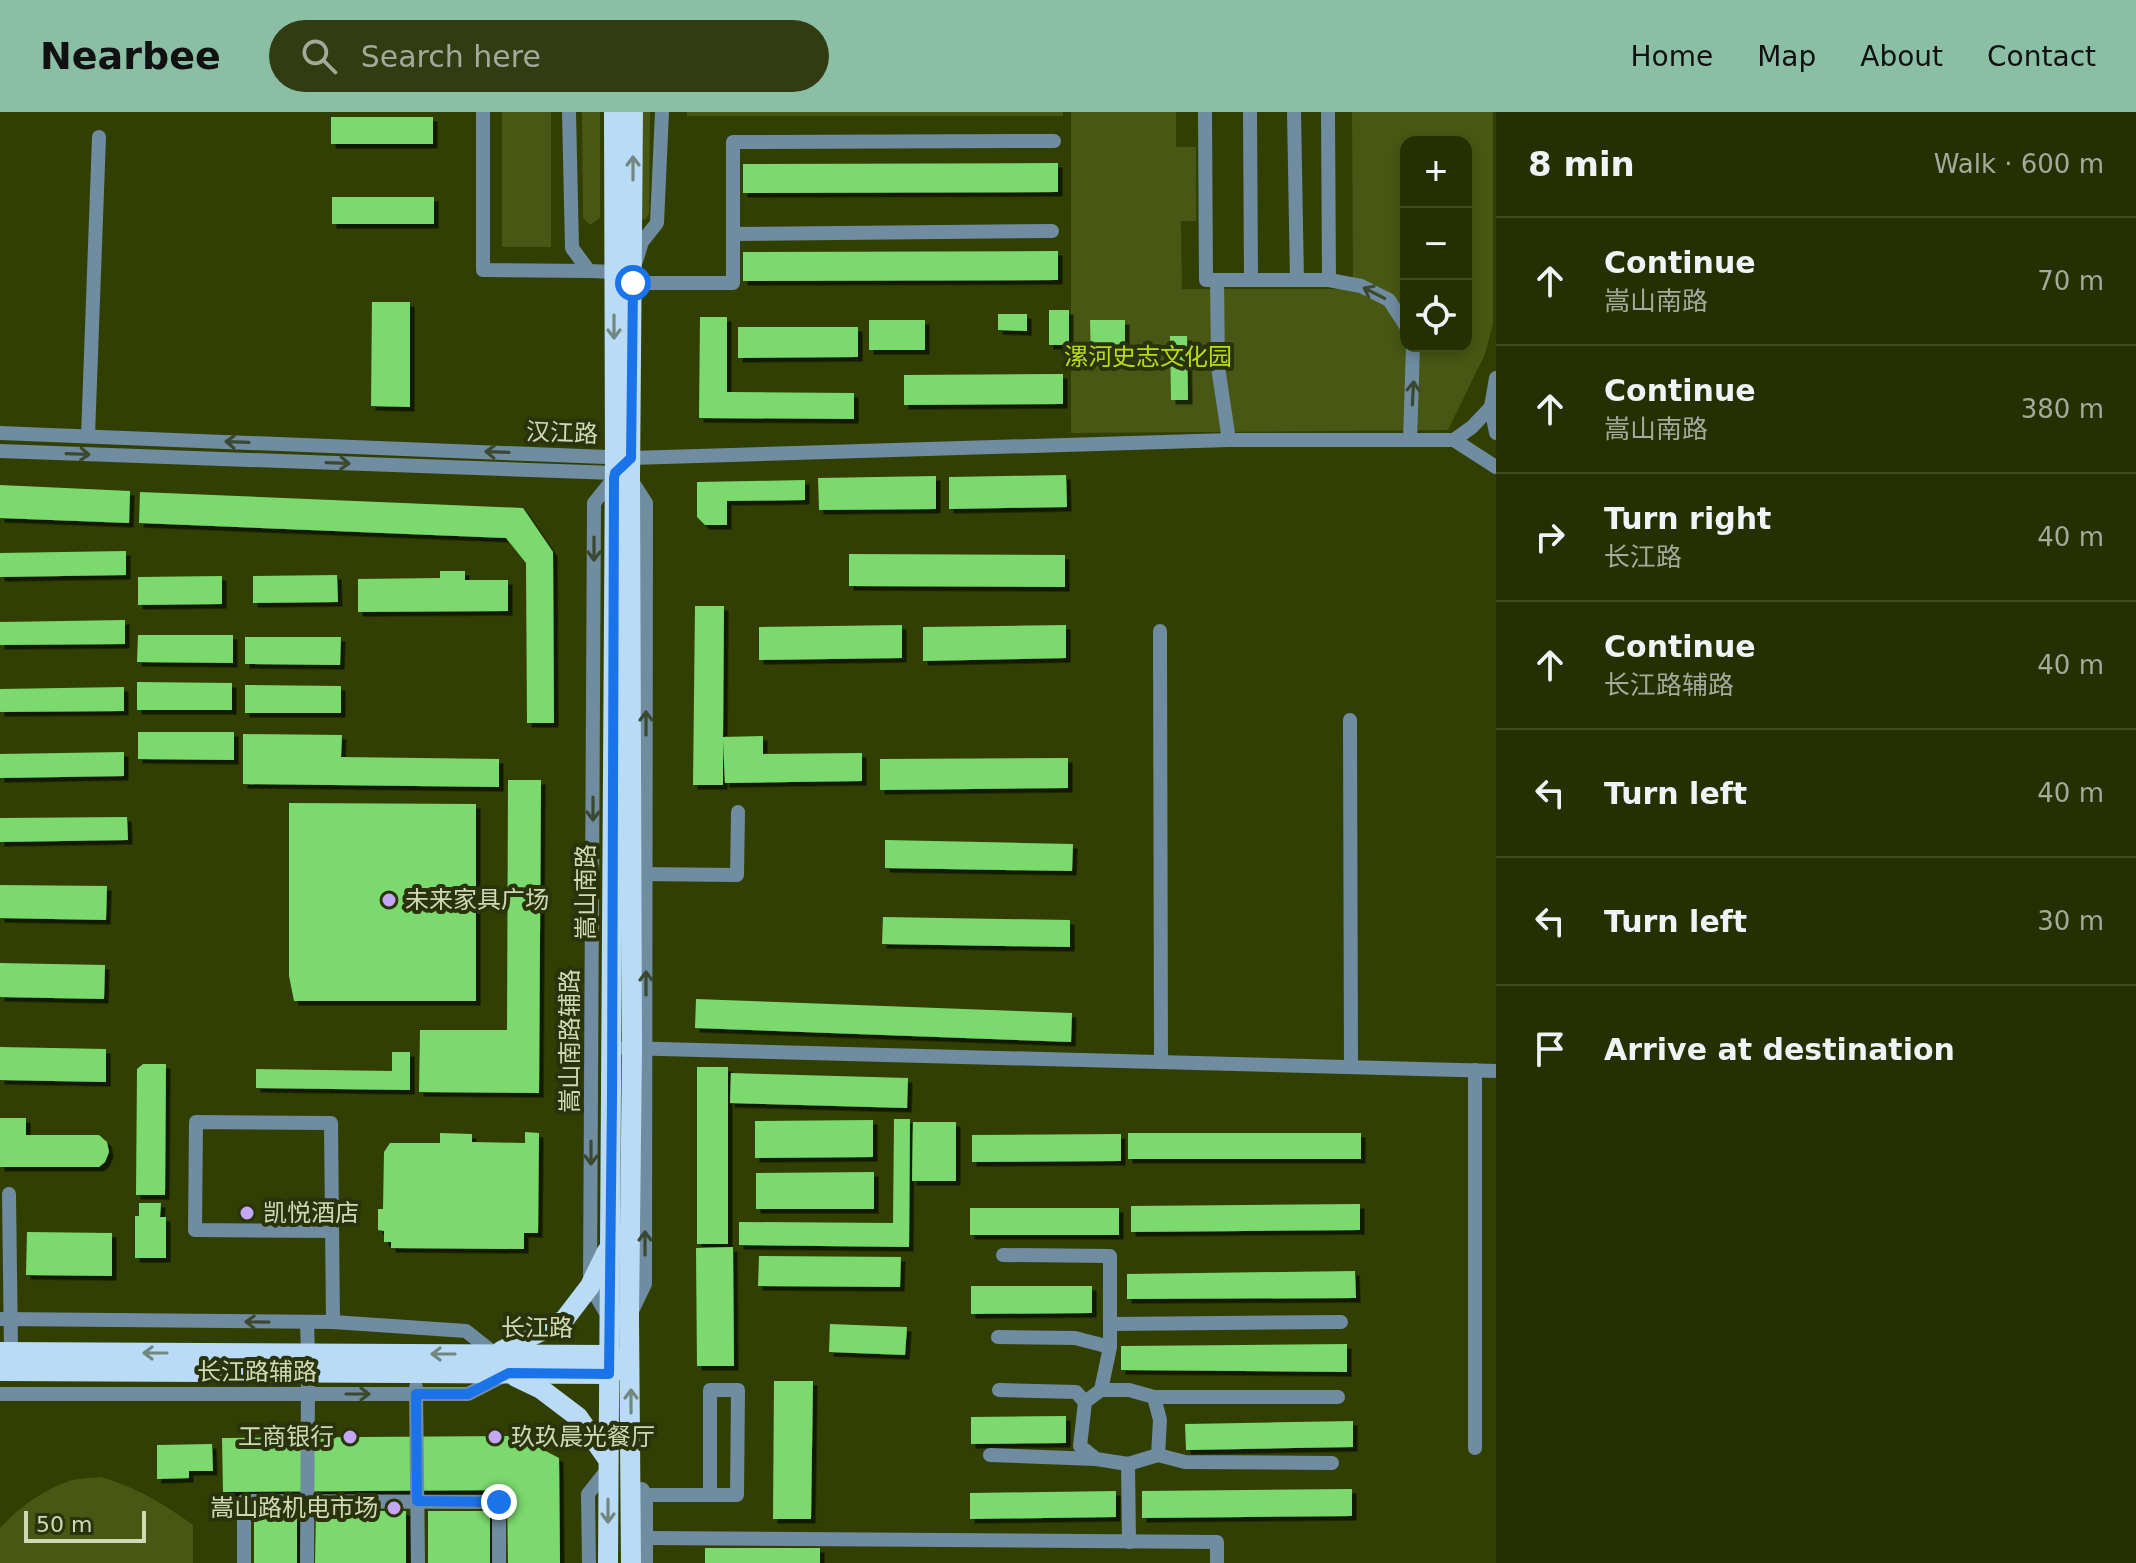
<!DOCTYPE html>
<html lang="en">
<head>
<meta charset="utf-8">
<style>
  :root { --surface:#262f02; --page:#323b11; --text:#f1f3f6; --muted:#a4a999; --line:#424a24; --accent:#8abfa5 }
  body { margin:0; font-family:"DejaVu Sans","Noto Sans SC",sans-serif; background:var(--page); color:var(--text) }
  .controls { position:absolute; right:24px; top:24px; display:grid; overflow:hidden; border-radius:16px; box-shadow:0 4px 12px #0003 }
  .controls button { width:72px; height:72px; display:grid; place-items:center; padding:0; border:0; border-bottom:2px solid var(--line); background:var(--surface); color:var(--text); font:40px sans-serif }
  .scale { position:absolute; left:24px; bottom:20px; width:122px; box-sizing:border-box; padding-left:8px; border:4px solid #cedab5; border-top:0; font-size:22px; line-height:28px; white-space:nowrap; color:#cedab5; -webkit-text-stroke:6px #2a330c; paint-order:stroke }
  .stop { position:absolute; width:24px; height:24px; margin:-18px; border:6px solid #1a73e8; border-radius:50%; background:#fff }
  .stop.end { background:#1a73e8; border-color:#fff; box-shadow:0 2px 8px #0008 }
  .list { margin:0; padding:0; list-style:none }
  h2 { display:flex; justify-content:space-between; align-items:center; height:104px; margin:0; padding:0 32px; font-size:34px }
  h2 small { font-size:26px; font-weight:400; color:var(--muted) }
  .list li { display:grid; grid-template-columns:52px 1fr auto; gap:24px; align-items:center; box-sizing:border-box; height:128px; padding:0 32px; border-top:2px solid var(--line) }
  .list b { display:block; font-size:30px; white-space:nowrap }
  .list p { margin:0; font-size:26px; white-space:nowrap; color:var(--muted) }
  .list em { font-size:26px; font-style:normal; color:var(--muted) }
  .icon { flex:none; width:44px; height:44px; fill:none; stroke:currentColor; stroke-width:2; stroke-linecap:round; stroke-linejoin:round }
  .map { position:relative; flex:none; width:1496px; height:1451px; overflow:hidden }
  header { display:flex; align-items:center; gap:48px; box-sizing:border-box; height:112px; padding:0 40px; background:var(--accent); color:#111 }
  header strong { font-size:38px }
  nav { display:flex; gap:44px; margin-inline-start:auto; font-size:28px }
  .search { width:560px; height:72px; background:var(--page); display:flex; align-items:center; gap:20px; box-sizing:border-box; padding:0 28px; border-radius:44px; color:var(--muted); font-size:30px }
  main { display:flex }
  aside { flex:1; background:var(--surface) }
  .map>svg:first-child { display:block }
  .green { fill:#485713; fill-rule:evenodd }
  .building { fill:#7bd96e; filter:url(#shadow) }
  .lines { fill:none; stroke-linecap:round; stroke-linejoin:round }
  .minor { stroke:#6f8ca1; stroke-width:14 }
  .major { stroke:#b9dbf5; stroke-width:20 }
  .oneway { stroke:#728780 }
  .oneway2 { stroke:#3b4931 }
  .route { stroke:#1a73e8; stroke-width:10 }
  .poi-dot { fill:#c3a7f2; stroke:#2a330c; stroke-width:3 }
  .labels { text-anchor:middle; stroke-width:8; stroke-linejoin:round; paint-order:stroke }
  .park-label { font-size:24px; fill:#b8dd16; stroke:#2a330c }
  .street-label { font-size:24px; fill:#cedab5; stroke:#2a330c }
  .poi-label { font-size:24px; fill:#cedab5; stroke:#2a330c; text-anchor:start }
</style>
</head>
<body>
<header>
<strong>Nearbee</strong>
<div class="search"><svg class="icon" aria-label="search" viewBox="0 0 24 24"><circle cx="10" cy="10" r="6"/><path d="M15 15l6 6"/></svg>Search here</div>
<nav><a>Home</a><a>Map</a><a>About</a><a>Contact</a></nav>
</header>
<main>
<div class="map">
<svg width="1496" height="1451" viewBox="0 0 1496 1451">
  <defs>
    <filter id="shadow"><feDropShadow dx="4.5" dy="4.5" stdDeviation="0" flood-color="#0009"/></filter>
  </defs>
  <rect width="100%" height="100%" fill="#323f02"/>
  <g class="green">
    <rect x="502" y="0" width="49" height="135"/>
    <polygon points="582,0 600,0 600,106 590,113 583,106"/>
    <polygon points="643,0 650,0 649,102 645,108 641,106"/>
    <rect x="687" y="0" width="376" height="4"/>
    <path d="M1071,0h105v35h20v74h-15l1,68h171l-1,-177h141v212l-8,30 -37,76 -377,3zM1406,30h60v204h-60z"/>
    <path d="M101,1365c38,12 60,25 92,48v38h-193v-35c18,-20 43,-38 69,-47 10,-3 22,-3 32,-4z"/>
  </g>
  <g class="building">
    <rect x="331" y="5" width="102" height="27"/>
    <polygon points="1058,51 1058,80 743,81 743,52"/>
    <rect x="332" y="85" width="102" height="27"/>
    <polygon points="1058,139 1058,168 743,169 743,140"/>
    <polygon points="372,190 410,190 410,295 371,294"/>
    <rect x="1049" y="198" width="20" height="35"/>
    <polygon points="998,202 1027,202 1027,219 998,218"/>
    <polygon points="700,205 727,205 727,280 854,281 854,307 699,306"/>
    <rect x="869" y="208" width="56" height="30"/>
    <polygon points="1090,208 1125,208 1125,232 1105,233 1106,248 1091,248"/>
    <polygon points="738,215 858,215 858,245 738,246"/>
    <polygon points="1170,224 1187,224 1188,288 1171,288"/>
    <polygon points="1063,262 1063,292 904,293 904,263"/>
    <polygon points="1066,363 1067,395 949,397 949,365"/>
    <polygon points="936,364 936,397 819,398 818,366"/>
    <polygon points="805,368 805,388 727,389 727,413 705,413 697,405 697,370"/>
    <polygon points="0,373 130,379 129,411 0,406"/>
    <polygon points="140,380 523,396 553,440 554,611 527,611 526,451 506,426 139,411"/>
    <polygon points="126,439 126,463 0,465 0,441"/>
    <polygon points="849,442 1065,443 1065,475 849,474"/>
    <polygon points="440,459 465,459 465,468 508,468 508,499 358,500 358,467 440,466"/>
    <polygon points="337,463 338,490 253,491 253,464"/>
    <polygon points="222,464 222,492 138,493 138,465"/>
    <polygon points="695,494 724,494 723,625 763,624 763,642 862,641 862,669 725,671 723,628 723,673 693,673"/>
    <polygon points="125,508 125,532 0,533 0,510"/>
    <polygon points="902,513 902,546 759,548 759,515"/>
    <polygon points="1066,513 1066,546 923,549 923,515"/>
    <polygon points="138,523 233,523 233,551 137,550"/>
    <polygon points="245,525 341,525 340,553 245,552"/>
    <polygon points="137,570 232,571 232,598 137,598"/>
    <polygon points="245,573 341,574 341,601 245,601"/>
    <polygon points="124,575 124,599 0,600 0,577"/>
    <polygon points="138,620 234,620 234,648 138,647"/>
    <polygon points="243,622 342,623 341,645 499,647 499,675 243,672"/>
    <polygon points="124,640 124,664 0,666 0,642"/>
    <polygon points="1068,646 1068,676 880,678 880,647"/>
    <polygon points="508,668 541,668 539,981 419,980 420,918 507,918"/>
    <polygon points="289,691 476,692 476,889 294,889 289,864"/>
    <polygon points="127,705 128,728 0,730 0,706"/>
    <polygon points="885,728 1073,732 1072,759 885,756"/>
    <polygon points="0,773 107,774 106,808 0,806"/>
    <polygon points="883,805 1070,808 1070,835 882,832"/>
    <polygon points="0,851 105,853 104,887 0,885"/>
    <polygon points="696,887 1072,901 1071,930 695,916"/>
    <polygon points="0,935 106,937 106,970 0,968"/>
    <polygon points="392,940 410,940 410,978 256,976 256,957 392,959"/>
    <polygon points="143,952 166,952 165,1083 136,1083 137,957"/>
    <rect x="697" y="955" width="31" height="177"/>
    <polygon points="731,961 908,966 907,996 730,991"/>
    <polygon points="0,1006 26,1006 26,1023 99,1023 107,1030 109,1040 105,1050 99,1055 0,1055"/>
    <polygon points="894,1007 910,1007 909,1135 739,1133 739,1110 893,1111"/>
    <polygon points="873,1008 873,1045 755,1046 755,1009"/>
    <polygon points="913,1010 956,1010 956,1069 912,1069"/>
    <polygon points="525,1020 539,1021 538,1121 524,1121 524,1137 391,1136 391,1130 384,1130 384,1119 378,1118 378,1097 383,1097 384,1040 390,1031 440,1031 440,1021 472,1022 472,1030 525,1031"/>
    <rect x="1128" y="1021" width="233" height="26"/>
    <polygon points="1121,1022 1121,1049 972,1050 972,1023"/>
    <polygon points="874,1060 874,1097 756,1097 756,1061"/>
    <polygon points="139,1091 161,1091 160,1105 166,1105 166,1146 135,1146 135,1104 139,1104"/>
    <polygon points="1360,1092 1360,1118 1131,1120 1131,1094"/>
    <rect x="970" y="1096" width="149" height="27"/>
    <polygon points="27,1120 112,1121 112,1164 26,1163"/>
    <polygon points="733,1135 734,1254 697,1254 696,1136"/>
    <polygon points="759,1144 901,1145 900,1175 758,1174"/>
    <polygon points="1355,1159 1356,1186 1127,1187 1127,1162"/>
    <polygon points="971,1174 1092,1174 1092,1201 971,1202"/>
    <polygon points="830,1212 907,1215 905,1243 829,1240"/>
    <polygon points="1347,1232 1347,1260 1121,1258 1121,1234"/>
    <polygon points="774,1269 813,1269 811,1407 773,1407"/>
    <polygon points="1066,1304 1066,1331 971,1332 971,1305"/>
    <polygon points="1353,1309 1353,1335 1186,1338 1185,1312"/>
    <polygon points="517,1324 559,1346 560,1451 508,1451 507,1378 223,1380 222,1326"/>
    <polygon points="212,1332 213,1359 189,1359 189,1366 157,1367 157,1333"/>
    <polygon points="1352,1377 1352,1404 1142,1406 1142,1379"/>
    <polygon points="1116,1379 1116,1405 970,1407 970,1381"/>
    <polygon points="297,1399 297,1451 254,1451 254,1400"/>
    <polygon points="316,1399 406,1399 406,1451 315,1451"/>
    <rect x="428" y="1399" width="62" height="52"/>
    <rect x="705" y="1436" width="115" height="15"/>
  </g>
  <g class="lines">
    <g class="minor">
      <polyline points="483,0 483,158 589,159"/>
      <polyline points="569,0 572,136 589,159 614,160"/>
      <polyline points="1205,0 1206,168 1329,168 1328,0"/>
      <polyline points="1250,0 1251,168"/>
      <polyline points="1294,0 1297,168"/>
      <polyline points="733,122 1052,119"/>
      <polyline points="636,149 642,130 657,111 662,0"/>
      <polyline points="1217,168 1218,255 1229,328"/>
      <polyline points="1329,168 1361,174 1389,188 1406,214"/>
      <polyline points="633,171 733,171 733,30 1054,29"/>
      <polyline points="1496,266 1491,295 1496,321"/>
      <polyline points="0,321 631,346 1229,328 1454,328 1472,315 1491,295"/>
      <polyline points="88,324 99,25"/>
      <polyline points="1410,328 1413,234"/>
      <polyline points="1454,328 1496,355"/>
      <polyline points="0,339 615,361 622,354"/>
      <polyline points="630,366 646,391 645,1172 631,1201"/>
      <polyline points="1160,519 1161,950"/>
      <polyline points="1350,608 1351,955"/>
      <polyline points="637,762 737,763 738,700"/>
      <polyline points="624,936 1496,959"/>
      <polyline points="1475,958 1475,1336"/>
      <polyline points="9,1082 11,1240"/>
      <polyline points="332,1119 195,1118 196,1010 331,1011 333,1210"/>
      <polyline points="1003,1143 1110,1144 1110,1235 1101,1278"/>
      <polyline points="609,1206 590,1174 594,391 614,366"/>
      <polyline points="0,1207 333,1210 466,1219 495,1242"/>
      <polyline points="307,1210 308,1243"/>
      <polyline points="1110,1212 1341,1210"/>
      <polyline points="998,1225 1075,1226 1110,1235"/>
      <polyline points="416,1275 418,1451"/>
      <polyline points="999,1278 1076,1280 1085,1290"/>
      <polyline points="0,1282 468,1282 503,1264"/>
      <polyline points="1154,1285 1338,1285"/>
      <polyline points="990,1343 1096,1347"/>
      <polyline points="1158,1343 1185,1350 1332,1351"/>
      <polyline points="1128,1352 1096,1347 1080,1334 1085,1290 1101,1278 1129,1278 1154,1285 1160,1308 1158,1343 1128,1352 1129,1430"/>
      <polyline points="642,1377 646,1383 646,1451"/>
      <polyline points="631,1383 737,1383 738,1278 710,1278 710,1383"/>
      <polyline points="646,1426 1217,1430 1217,1451"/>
      <polyline points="244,1451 244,1389 499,1390 499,1451"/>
      <polyline points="307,1451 308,1273"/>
      <polyline points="589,1451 588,1382 607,1358"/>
    </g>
    <g class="major">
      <polyline points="501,1239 564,1208 590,1174 607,1139"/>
      <polyline points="0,1240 609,1243 620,1248"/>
      <polyline points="0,1259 609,1262 619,1257"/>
      <polyline points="516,1265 541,1277 578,1305 607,1346"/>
      <polyline points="608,1451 615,345 614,0"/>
      <polyline points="631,1451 629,1205 632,936 630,366 633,0"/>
    </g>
  </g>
  <defs><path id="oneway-shaft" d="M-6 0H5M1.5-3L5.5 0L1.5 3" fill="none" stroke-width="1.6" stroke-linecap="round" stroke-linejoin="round" transform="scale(2)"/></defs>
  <g class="oneway">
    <use href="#oneway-shaft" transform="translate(633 56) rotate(-90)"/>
    <use href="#oneway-shaft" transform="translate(614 215) rotate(90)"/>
    <use href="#oneway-shaft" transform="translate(155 1241) rotate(-180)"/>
    <use href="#oneway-shaft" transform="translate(443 1242) rotate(180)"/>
    <use href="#oneway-shaft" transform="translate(631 1289) rotate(-90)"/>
    <use href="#oneway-shaft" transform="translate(608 1399) rotate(90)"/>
  </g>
  <g class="oneway2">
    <use href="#oneway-shaft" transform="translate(1374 181) rotate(-153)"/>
    <use href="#oneway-shaft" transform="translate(1413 281) rotate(-87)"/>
    <use href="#oneway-shaft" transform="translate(237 330) rotate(-178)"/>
    <use href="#oneway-shaft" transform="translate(497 340) rotate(-178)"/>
    <use href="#oneway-shaft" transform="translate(78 342) rotate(2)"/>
    <use href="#oneway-shaft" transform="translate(338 351) rotate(2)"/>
    <use href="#oneway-shaft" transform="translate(594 437) rotate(90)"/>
    <use href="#oneway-shaft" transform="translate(646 611) rotate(-90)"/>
    <use href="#oneway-shaft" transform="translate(593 697) rotate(90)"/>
    <use href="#oneway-shaft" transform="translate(646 871) rotate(-90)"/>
    <use href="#oneway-shaft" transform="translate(591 1041) rotate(90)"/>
    <use href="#oneway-shaft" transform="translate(645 1131) rotate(-90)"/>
    <use href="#oneway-shaft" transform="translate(257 1210) rotate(-179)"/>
    <use href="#oneway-shaft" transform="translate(358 1282)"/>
  </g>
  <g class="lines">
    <polyline class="route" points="499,1390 417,1389 416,1282 468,1282 509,1261 609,1262 612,988 614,366 615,361 631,346 633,171"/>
  </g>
  <g class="poi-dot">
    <circle cx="389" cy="788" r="8"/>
    <circle cx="247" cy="1101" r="8"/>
    <circle cx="350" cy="1325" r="8"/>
    <circle cx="495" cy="1325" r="8"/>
    <circle cx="394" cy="1396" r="8"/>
  </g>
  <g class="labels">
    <g class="park-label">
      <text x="1148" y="253">漯河史志文化园</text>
    </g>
    <g class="street-label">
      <text transform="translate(562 321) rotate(2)" y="8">汉江路</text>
      <text transform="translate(586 780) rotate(-90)" y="8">嵩山南路</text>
      <text transform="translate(570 929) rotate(-90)" y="8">嵩山南路辅路</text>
      <text x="537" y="1224">长江路</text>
      <text x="257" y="1268">长江路辅路</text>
    </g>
    <g class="poi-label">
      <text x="405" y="796">未来家具广场</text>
      <text x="263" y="1109">凯悦酒店</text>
      <text x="334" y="1333" text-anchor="end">工商银行</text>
      <text x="511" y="1333">玖玖晨光餐厅</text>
      <text x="378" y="1404" text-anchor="end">嵩山路机电市场</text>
    </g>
  </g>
</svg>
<div class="controls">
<button>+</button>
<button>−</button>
<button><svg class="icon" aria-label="locate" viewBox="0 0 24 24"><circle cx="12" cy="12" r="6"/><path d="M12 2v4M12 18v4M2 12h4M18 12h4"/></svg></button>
</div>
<div class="scale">50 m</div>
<div class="stop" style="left:633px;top:171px"></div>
<div class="stop end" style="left:499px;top:1390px"></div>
</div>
<aside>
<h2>8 min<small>Walk · 600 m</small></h2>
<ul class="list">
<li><svg class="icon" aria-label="ahead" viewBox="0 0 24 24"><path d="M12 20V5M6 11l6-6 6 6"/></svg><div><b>Continue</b><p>嵩山南路</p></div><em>70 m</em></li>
<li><svg class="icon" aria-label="ahead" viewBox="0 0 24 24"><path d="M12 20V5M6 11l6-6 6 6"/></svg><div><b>Continue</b><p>嵩山南路</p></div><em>380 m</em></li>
<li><svg class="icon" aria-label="right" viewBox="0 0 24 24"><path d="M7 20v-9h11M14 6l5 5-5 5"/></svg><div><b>Turn right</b><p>长江路</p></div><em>40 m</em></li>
<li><svg class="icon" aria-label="ahead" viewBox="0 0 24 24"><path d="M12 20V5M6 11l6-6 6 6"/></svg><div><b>Continue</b><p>长江路辅路</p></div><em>40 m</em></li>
<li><svg class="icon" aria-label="left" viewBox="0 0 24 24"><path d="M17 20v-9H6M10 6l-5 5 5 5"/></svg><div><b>Turn left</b></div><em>40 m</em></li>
<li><svg class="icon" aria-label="left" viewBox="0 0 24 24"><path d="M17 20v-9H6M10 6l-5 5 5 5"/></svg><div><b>Turn left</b></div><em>30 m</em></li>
<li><svg class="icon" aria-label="arrive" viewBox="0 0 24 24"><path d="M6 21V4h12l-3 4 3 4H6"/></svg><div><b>Arrive at destination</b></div></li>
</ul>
</aside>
</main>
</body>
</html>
